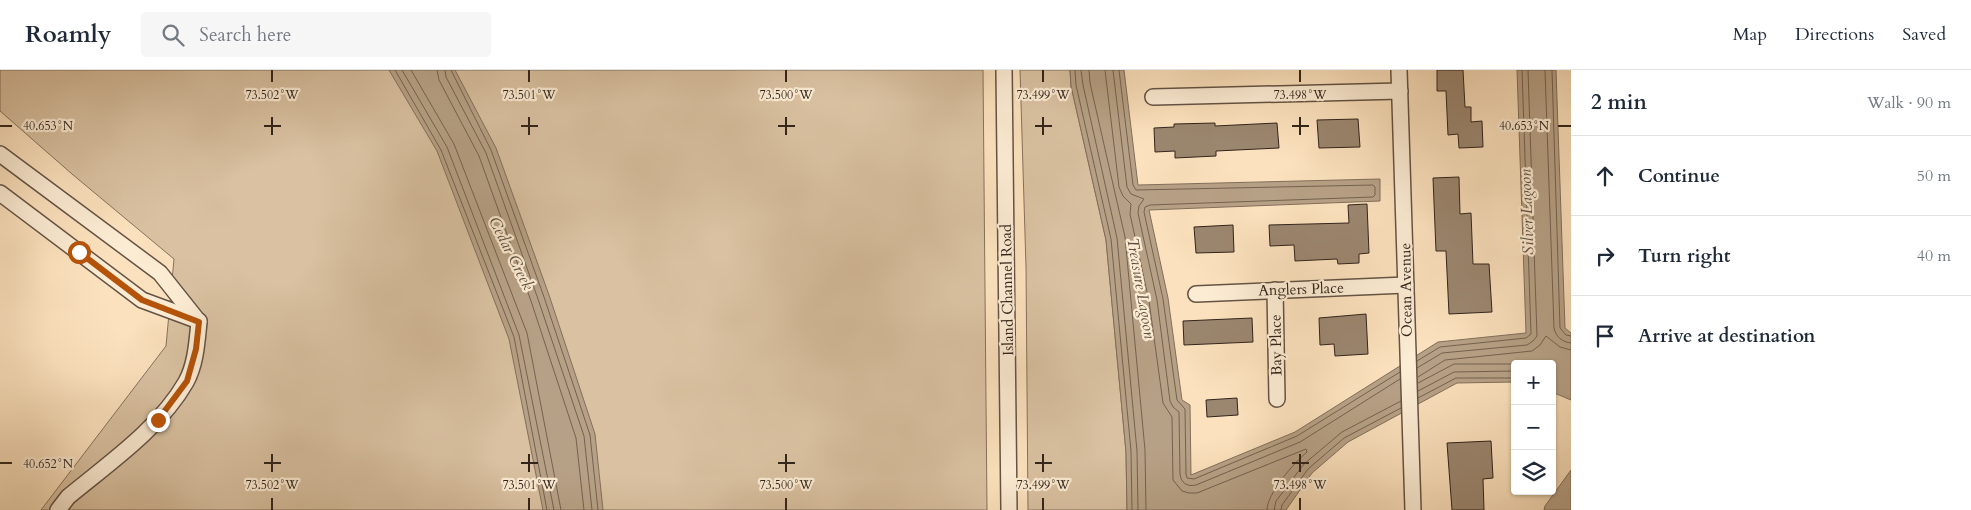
<!DOCTYPE html>
<html lang="en">
<head>
<meta charset="utf-8">
<style>
  :root { --surface:#fff; --page:#f6f6f7; --text:#1f2937; --muted:#747a83; --line:#e0e1e3 }
  body { margin:0; font-family:Cardo,serif; background:var(--page); color:var(--text) }
  .controls { position:absolute; right:15px; bottom:15px; display:grid; overflow:hidden; border-radius:5px; box-shadow:0 1px 4px #0004 }
  .controls button { width:45px; height:45px; display:grid; place-items:center; padding:0; border:0; border-bottom:1px solid var(--line); background:var(--surface); color:var(--text); font:25px sans-serif }
  .stop { position:absolute; width:15px; height:15px; margin:-11px; border:4px solid #b45309; border-radius:50%; background:#fff }
  .stop.end { background:#b45309; border-color:#fff; box-shadow:0 1px 5px #0008 }
  .list { margin:0; padding:0; list-style:none }
  h2 { display:flex; justify-content:space-between; align-items:center; height:65px; margin:0; padding:0 20px; font-size:21px }
  h2 small { font-size:16px; font-weight:400; color:var(--muted) }
  .list li { display:grid; grid-template-columns:32px 1fr auto; gap:15px; align-items:center; box-sizing:border-box; height:80px; padding:0 20px; border-top:1px solid var(--line) }
  .list b { display:block; font-size:19px; white-space:nowrap }
  .list em { font-size:16px; font-style:normal; color:var(--muted) }
  .icon { flex:none; width:28px; height:28px; fill:none; stroke:currentColor; stroke-width:2; stroke-linecap:round; stroke-linejoin:round }
  .map { position:relative; flex:none; width:1571px; height:440px; overflow:hidden }
  header { display:flex; align-items:center; gap:30px; box-sizing:border-box; height:70px; padding:0 25px; background:var(--surface); border-bottom:1px solid var(--line) }
  header strong { font-size:24px }
  nav { display:flex; gap:28px; margin-inline-start:auto; font-size:18px }
  .search { width:350px; height:45px; background:var(--page); display:flex; align-items:center; gap:12px; box-sizing:border-box; padding:0 18px; border-radius:5px; color:var(--muted); font-size:19px }
  main { display:flex }
  aside { flex:1; background:var(--surface) }
  .map>svg:first-child { display:block }
  .green { fill:#d9c1a1; stroke:#86725e }
  .water { fill:#b7a186; stroke:#826f5b }
  .lines { fill:none; stroke-linecap:round; stroke-linejoin:round }
  .shore { stroke:#746250; stroke-width:1 }
  .building { fill:#9b866f; stroke:#32241b }
  .street-casing { stroke:#645344; stroke-width:18 }
  .street { stroke:#fcecd4; stroke-width:15 }
  .route { stroke:#b45309; stroke-width:6 }
  .ticks { fill:none; stroke:#32241b; stroke-width:2 }
  .labels { text-anchor:middle; stroke-width:4.5; stroke-linejoin:round; paint-order:stroke }
  .street-label { font-size:15px; fill:#32241b; stroke:#fcecd4 }
  .water-label { font-size:16px; font-style:italic; fill:#615040; stroke:#fcecd4 }
  .ticks-label { font-size:12px; text-anchor:middle; fill:#32241b; stroke:#fcecd4; stroke-width:4.5; stroke-linejoin:round; paint-order:stroke }
</style>
</head>
<body>
<header>
<strong>Roamly</strong>
<div class="search"><svg class="icon" aria-label="search" viewBox="0 0 24 24"><circle cx="10" cy="10" r="6"/><path d="M15 15l6 6"/></svg>Search here</div>
<nav><a>Map</a><a>Directions</a><a>Saved</a></nav>
</header>
<main>
<div class="map">
<svg width="1571" height="440" viewBox="0 0 1571 440">
  <rect width="100%" height="100%" fill="#fbe1bd"/>
  <filter id="stains"><feTurbulence type="fractalNoise" baseFrequency=".004" numOctaves="4"/><feColorMatrix values="0 0 0 0 .2 0 0 0 0 .09 0 0 0 0 .02 0 0 0 .5 -.17"/></filter>
  <radialGradient id="worn" r=".72"><stop offset=".6" stop-color="#630" stop-opacity="0"/><stop offset="1" stop-color="#630" stop-opacity=".3"/></radialGradient>
  <g class="green">
    <polygon points="0,0 983,0 987,440 41,440 166,276 174,189 72,104 0,41"/>
    <polygon points="1020,0 1070,0 1071,16 1106,170 1126,382 1127,440 1028,440 1026,197"/>
  </g>
  <g class="water">
    <polygon points="389,0 455,0 496,78 549,225 595,364 603,440 543,440 509,269 437,81"/>
    <polygon points="1070,0 1124,0 1138,115 1380,109 1380,131 1149,140 1168,228 1182,330 1190,335 1191,405 1295,362 1438,272 1526,263 1517,0 1556,0 1565,258 1571,263 1571,330 1552,322 1552,294 1515,294 1515,312 1457,313 1348,372 1312,403 1286,440 1127,440 1126,382 1106,170 1071,16"/>
    <polygon points="1571,400 1571,440 1544,440 1545,436"/>
  </g>
  <g class="lines">
    <g class="shore">
      <polyline points="395,0 441,80 514,267 547,440"/>
      <polyline points="402,0 447,77 519,265 554,440"/>
      <polyline points="411,0 454,74 527,263 561,440"/>
      <polyline points="437,0 439,10 479,86 531,231 576,368 584,440"/>
      <polyline points="445,0 446,7 486,83 538,229 584,366 592,440"/>
      <polyline points="451,0 491,80 544,227 590,365 598,440"/>
      <polyline points="1075,0 1076,15 1111,169 1131,381 1132,440"/>
      <polyline points="1081,0 1083,15 1117,168 1137,381 1138,440"/>
      <polyline points="1089,0 1090,13 1125,167 1145,380 1146,440"/>
      <path d="M1105,0l14,117 4,9 8,8 -1,10 19,87 14,102 9,14 1,63 9,11 7,2h8l109,-44 1,3c-13,11 -40,41 -40,58"/>
      <path d="M1113,0l14,117 4,7 13,5 -5,7 -1,7 19,87 13,101 3,6 6,5 1,62c1,9 7,13 16,11l104,-43 100,-63"/>
      <polyline points="1119,0 1133,115 1136,120 1373,115 1375,117 1375,125 1373,127 1150,135 1145,137 1144,142 1163,229 1177,330 1185,339 1186,404 1187,408 1194,409 1297,366 1400,302"/>
      <path d="M1545,0l9,258c2,9 8,14 17,15"/>
      <polyline points="1552,0 1560,258 1566,265 1571,266"/>
      <polyline points="1417,291 1440,277 1526,268 1531,264 1522,0"/>
      <polyline points="1417,298 1442,283 1527,275 1533,271 1537,266 1528,0"/>
      <polyline points="1418,307 1445,290 1532,281 1540,275 1546,266 1560,277 1571,280"/>
      <polyline points="1418,313 1454,294 1515,294"/>
      <polyline points="1418,321 1454,302 1515,301"/>
      <polyline points="1418,328 1456,308 1515,308"/>
      <polyline points="1274,440 1276,431 1304,394 1342,362 1401,331"/>
      <polyline points="1281,440 1282,435 1308,399 1344,368 1401,338"/>
    </g>
  </g>
  <g class="building">
    <polygon points="1437,0 1463,0 1465,37 1471,37 1471,52 1482,51 1483,77 1459,78 1458,64 1448,65 1446,21 1437,21"/>
    <polygon points="1358,49 1360,77 1319,78 1317,50"/>
    <polygon points="1215,53 1215,56 1277,53 1279,78 1216,81 1216,86 1175,88 1175,81 1155,82 1154,58 1174,57 1174,54"/>
    <polygon points="1459,107 1460,144 1471,143 1473,194 1489,194 1492,242 1449,244 1446,181 1436,181 1433,108"/>
    <polygon points="1367,134 1369,183 1359,184 1359,193 1338,194 1337,189 1295,191 1294,175 1270,176 1269,155 1349,153 1348,135"/>
    <polygon points="1233,155 1234,182 1196,183 1194,157"/>
    <polygon points="1366,244 1368,284 1335,286 1334,274 1320,275 1319,248"/>
    <polygon points="1252,248 1253,272 1184,275 1183,251"/>
    <polygon points="1237,328 1238,345 1207,347 1206,330"/>
    <polygon points="1491,371 1493,408 1483,409 1484,440 1452,440 1447,373"/>
  </g>
  <g class="lines">
    <g class="street-casing">
      <g id="street">
        <polyline points="1004,0 1009,440"/>
        <polyline points="1399,0 1413,440"/>
        <polyline points="1153,27 1400,21"/>
        <path d="M0,84l160,119 39,49c-2,19 -3,42 -13,60 -27,47 -77,81 -118,115l-10,13"/>
        <polyline points="0,123 142,230 199,251"/>
        <polyline points="1275,220 1277,329"/>
        <polyline points="1196,224 1406,215"/>
      </g>
    </g>
    <use href="#street" class="street"/>
  </g>
  <g class="lines">
    <polyline class="route" points="79,182 142,230 199,252 196,279 187,311 158,350"/>
  </g>
  <path class="ticks" d="M272,0v12M529,0v12M786,0v12M1043,0v12M1300,0v12M272,47v18M529,47v18M786,47v18M1043,47v18M1300,47v18M0,56h12M264,56h17M521,56h17M778,56h17M1035,56h17M1292,56h17M1558,56h13M272,384v18M529,384v18M786,384v18M1043,384v18M1300,384v18M0,393h12M264,393h17M521,393h17M778,393h17M1035,393h17M1292,393h17M272,428v12M529,428v12M786,428v12M1043,428v12M1300,428v12"/>
  <g class="labels">
    <g class="street-label">
      <text transform="translate(1301 219) rotate(-2)" y="5">Anglers Place</text>
      <text transform="translate(1007 220) rotate(-91)" y="5">Island Channel Road</text>
      <text transform="translate(1406 220) rotate(-91)" y="5">Ocean Avenue</text>
      <text transform="translate(1276 275) rotate(-91)" y="5">Bay Place</text>
    </g>
    <g class="water-label">
      <text transform="translate(1526 142) rotate(-92)" y="6">Silver Lagoon</text>
      <text transform="translate(512 183) rotate(63)" y="6">Cedar Creek</text>
      <text transform="translate(1142 218) rotate(80)" y="6">Treasure Lagoon</text>
    </g>
  </g>
  <g class="ticks-label">
    <text x="272" y="29">73.502°W</text>
    <text x="529" y="29">73.501°W</text>
    <text x="786" y="29">73.500°W</text>
    <text x="1043" y="29">73.499°W</text>
    <text x="1300" y="29">73.498°W</text>
    <text x="48" y="60">40.653°N</text>
    <text x="1524" y="60">40.653°N</text>
    <text x="48" y="398">40.652°N</text>
    <text x="272" y="419">73.502°W</text>
    <text x="529" y="419">73.501°W</text>
    <text x="786" y="419">73.500°W</text>
    <text x="1043" y="419">73.499°W</text>
    <text x="1300" y="419">73.498°W</text>
  </g>
  <rect width="100%" height="100%" filter="url(#stains)"/>
  <rect width="100%" height="100%" fill="url(#worn)"/>
</svg>
<div class="controls">
<button>+</button>
<button>−</button>
<button><svg class="icon" aria-label="layers" viewBox="0 0 24 24"><path d="M12 4l9 5-9 5-9-5zM3 14l9 5 9-5"/></svg></button>
</div>
<div class="stop" style="left:79px;top:182px"></div>
<div class="stop end" style="left:158px;top:350px"></div>
</div>
<aside>
<h2>2 min<small>Walk · 90 m</small></h2>
<ul class="list">
<li><svg class="icon" aria-label="ahead" viewBox="0 0 24 24"><path d="M12 20V5M6 11l6-6 6 6"/></svg><div><b>Continue</b></div><em>50 m</em></li>
<li><svg class="icon" aria-label="right" viewBox="0 0 24 24"><path d="M7 20v-9h11M14 6l5 5-5 5"/></svg><div><b>Turn right</b></div><em>40 m</em></li>
<li><svg class="icon" aria-label="arrive" viewBox="0 0 24 24"><path d="M6 21V4h12l-3 4 3 4H6"/></svg><div><b>Arrive at destination</b></div></li>
</ul>
</aside>
</main>
</body>
</html>
